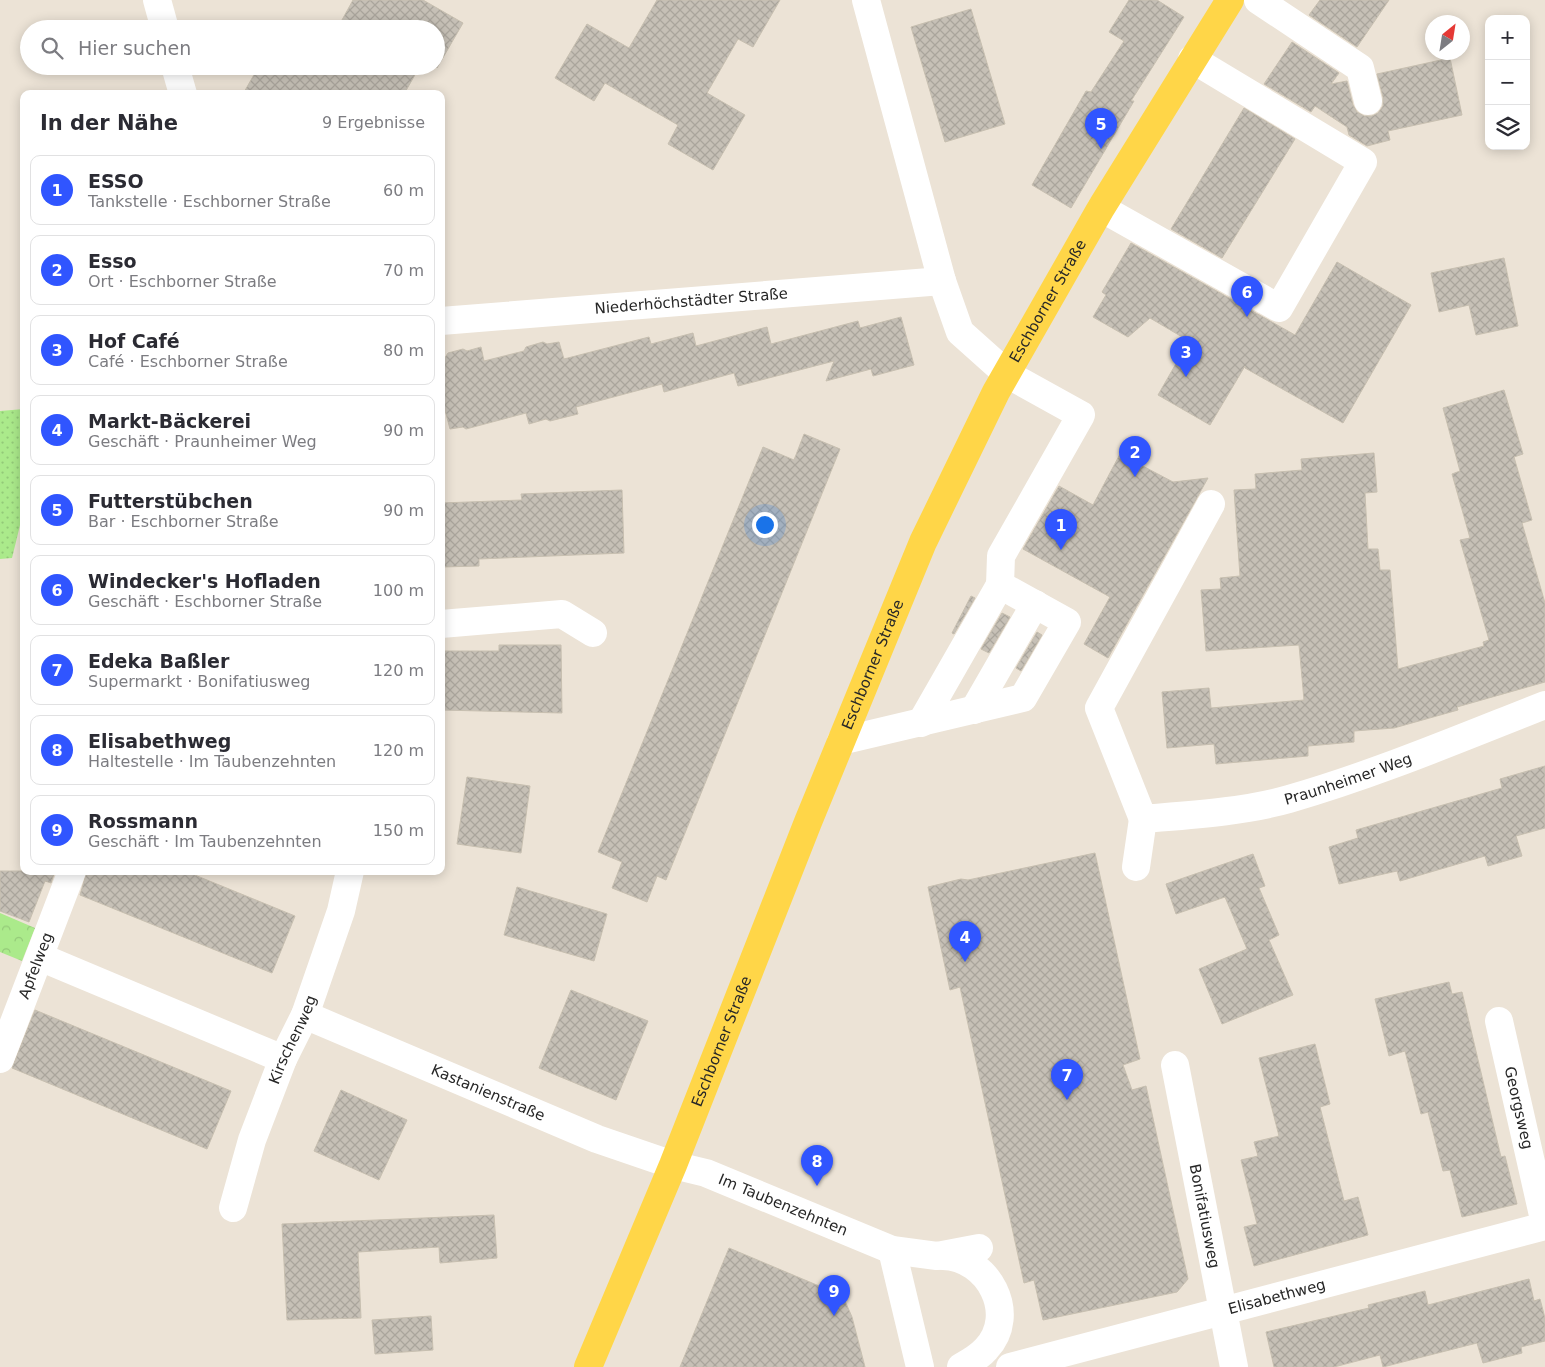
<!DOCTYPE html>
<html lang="de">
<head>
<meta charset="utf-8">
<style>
  :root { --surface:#fff; --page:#f2f2f3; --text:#2b2b33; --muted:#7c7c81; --line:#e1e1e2; --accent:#3055ff }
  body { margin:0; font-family:"DejaVu Sans",sans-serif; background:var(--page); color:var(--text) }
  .controls { position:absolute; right:15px; top:15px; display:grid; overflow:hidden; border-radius:10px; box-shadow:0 2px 12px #0003 }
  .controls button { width:45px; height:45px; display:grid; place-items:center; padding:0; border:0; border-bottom:1px solid var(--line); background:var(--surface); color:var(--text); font:25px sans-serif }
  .compass { position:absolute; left:1425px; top:15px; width:45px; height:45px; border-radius:50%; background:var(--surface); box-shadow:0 2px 12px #0003; rotate:30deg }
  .you { position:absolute; left:764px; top:524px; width:18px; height:18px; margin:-12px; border:4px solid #fff; border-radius:50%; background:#1a73e8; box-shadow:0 0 0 8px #1a73e833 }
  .badge { display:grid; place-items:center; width:32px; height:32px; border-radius:50%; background:var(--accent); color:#fff; font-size:16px; font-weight:700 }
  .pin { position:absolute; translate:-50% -41px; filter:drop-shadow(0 1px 2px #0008) }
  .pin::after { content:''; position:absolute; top:26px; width:18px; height:15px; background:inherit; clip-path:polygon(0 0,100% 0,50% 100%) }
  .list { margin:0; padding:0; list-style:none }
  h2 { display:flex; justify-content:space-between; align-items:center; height:65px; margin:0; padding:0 20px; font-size:21px }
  h2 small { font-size:16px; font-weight:400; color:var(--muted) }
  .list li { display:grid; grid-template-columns:32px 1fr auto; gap:15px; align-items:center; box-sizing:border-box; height:70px; margin:0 10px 10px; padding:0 10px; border:1px solid var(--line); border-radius:10px }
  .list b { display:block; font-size:19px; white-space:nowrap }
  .list p { margin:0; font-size:16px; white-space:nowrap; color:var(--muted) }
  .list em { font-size:16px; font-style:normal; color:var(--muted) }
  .icon { flex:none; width:28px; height:28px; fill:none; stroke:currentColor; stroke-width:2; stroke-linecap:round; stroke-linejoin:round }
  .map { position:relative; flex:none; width:1545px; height:1367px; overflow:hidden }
  .search { position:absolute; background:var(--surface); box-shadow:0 2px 12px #0003; left:20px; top:20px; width:425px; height:55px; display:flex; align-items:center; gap:12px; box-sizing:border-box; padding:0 18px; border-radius:28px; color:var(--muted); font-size:19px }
  .panel { position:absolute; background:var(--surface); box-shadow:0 2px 12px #0003; left:20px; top:90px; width:425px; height:785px; border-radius:10px }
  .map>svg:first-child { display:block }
  .forest { fill:url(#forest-crowns) }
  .garden { fill:url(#garden-dots) }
  .building { fill:url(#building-cross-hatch); stroke:#c7bfb0 }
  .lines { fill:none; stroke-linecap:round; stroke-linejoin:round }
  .minor { stroke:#fff; stroke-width:28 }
  .major { stroke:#ffd648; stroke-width:28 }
  .labels { text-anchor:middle; stroke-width:4; stroke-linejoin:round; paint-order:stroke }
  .street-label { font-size:15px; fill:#272727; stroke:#fff }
</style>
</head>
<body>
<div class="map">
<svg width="1545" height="1367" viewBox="0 0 1545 1367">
  <defs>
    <pattern id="forest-crowns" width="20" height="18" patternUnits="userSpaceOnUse" patternTransform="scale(1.25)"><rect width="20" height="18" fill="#abea8b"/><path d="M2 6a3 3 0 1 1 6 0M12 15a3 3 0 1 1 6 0" fill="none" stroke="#93c978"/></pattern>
    <pattern id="garden-dots" width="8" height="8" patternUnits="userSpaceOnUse" patternTransform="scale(1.25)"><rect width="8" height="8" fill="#abea8b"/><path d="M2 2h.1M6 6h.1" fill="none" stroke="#93c978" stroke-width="1.8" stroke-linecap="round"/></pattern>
    <pattern id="building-cross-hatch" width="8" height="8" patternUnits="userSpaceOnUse" patternTransform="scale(1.25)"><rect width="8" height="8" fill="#c6c0b6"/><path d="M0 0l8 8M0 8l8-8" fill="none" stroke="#aaa59c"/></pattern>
  </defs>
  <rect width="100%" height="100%" fill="#ece3d6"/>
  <polygon class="forest" points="0,913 35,928 22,961 0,952"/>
  <polygon class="garden" points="24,409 24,509 12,558 0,559 0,411"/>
  <g class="building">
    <polygon points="353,0 423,0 463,23 437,68 435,66 436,29 337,29"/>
    <polygon points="657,0 780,0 753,47 738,39 707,93 745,115 713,170 668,144 678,125 605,83 594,101 555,78 587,24 629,48"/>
    <polygon points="1129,0 1157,0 1184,17 1131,101 1134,101 1071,208 1032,185 1086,91 1091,92 1124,41 1109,32"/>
    <polygon points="1320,0 1389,0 1357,47 1309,15"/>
    <polygon points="971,9 1005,124 945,142 911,27"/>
    <polygon points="1292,42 1339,73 1331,84 1347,81 1353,105 1357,112 1364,116 1372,116 1378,113 1383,106 1383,97 1377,74 1450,58 1462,115 1388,131 1390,140 1367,146 1349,135 1347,127 1315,106 1311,112 1264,84"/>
    <polygon points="259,66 420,66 404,94 243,94"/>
    <polygon points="1244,108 1295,139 1222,258 1171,229"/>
    <polygon points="1131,243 1295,335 1337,262 1411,305 1343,423 1245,368 1245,366 1210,425 1158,395 1189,341 1150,318 1128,337 1093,317 1106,295 1102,292"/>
    <polygon points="1504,258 1518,326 1476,335 1469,305 1439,312 1431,273"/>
    <polygon points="901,317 914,365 873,376 871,369 826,381 834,361 738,386 734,373 664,392 662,384 576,407 578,414 550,421 546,419 529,424 526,413 466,429 463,427 450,429 441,395 441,364 448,353 463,349 467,351 481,347 484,361 524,351 526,347 543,342 547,344 559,342 564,359 649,337 651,344 693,333 696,346 767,327 771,344 858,321 860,328"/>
    <polygon points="1504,390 1523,454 1514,457 1532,520 1522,523 1545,603 1545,682 1457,707 1458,710 1394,728 1354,731 1354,742 1308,746 1308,756 1216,764 1214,744 1167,748 1162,692 1209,688 1211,708 1304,700 1299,645 1206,651 1201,590 1221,589 1220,578 1240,576 1234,490 1256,489 1255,474 1302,470 1301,459 1374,453 1377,492 1365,493 1368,549 1378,549 1380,570 1390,570 1398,669 1484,646 1483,642 1489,640 1460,540 1470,538 1452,474 1460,471 1443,408"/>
    <polygon points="804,434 840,449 666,880 657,876 647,902 612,888 622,862 598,852 763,447 794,460"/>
    <polygon points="1120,454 1173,482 1208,478 1108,658 1084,644 1110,597 1023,549 1059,486 1093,505"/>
    <polygon points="622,490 624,553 479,559 479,566 441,567 441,503 522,500 521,494"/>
    <polygon points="971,596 975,598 954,634 952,633"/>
    <polygon points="1002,613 1010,617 989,653 981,649"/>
    <polygon points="1037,632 1042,635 1021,671 1016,668"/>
    <polygon points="499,645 561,645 562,713 441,710 441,651 499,651"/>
    <polygon points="1545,766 1545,828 1516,836 1522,856 1488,866 1485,856 1400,881 1397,871 1339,884 1329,847 1358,838 1356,830 1502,788 1500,779"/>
    <polygon points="467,777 530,786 521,853 457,844"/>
    <polygon points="1095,853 1140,1059 1123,1065 1132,1090 1146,1086 1188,1279 1177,1292 1043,1320 1034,1280 1024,1283 960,987 950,990 928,887 961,879 968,880"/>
    <polygon points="1253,854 1265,886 1259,888 1279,935 1269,940 1293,995 1222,1024 1199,969 1247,949 1225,897 1176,914 1166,884"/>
    <polygon points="0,871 55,871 51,883 45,881 29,922 0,911"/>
    <polygon points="87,871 185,871 295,916 272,973 80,895"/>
    <polygon points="517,887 607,914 594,961 504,935"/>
    <polygon points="1449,982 1452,994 1462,992 1501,1157 1505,1156 1517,1204 1462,1217 1450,1170 1443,1171 1428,1112 1421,1114 1405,1051 1389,1056 1375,999"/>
    <polygon points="571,990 648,1021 616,1100 539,1068"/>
    <polygon points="35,1010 231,1091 207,1149 12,1068"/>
    <polygon points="1315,1044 1330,1104 1320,1107 1344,1201 1358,1197 1368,1235 1254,1266 1244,1227 1257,1224 1241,1160 1258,1156 1254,1142 1279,1136 1259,1058"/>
    <polygon points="341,1090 407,1120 379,1180 314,1151"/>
    <polygon points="494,1215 497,1258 440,1263 439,1247 358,1252 361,1318 287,1320 282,1224"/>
    <polygon points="729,1248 831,1291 845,1301 852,1317 865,1367 680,1367"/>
    <polygon points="1529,1279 1534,1301 1540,1299 1545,1318 1545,1341 1521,1347 1522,1353 1483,1363 1477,1343 1383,1367 1380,1355 1334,1367 1274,1367 1266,1332 1369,1308 1368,1305 1425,1291 1428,1305"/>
    <polygon points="431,1316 433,1350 375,1354 372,1320"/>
  </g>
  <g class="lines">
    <g class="minor">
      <polyline points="157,0 165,29"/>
      <polyline points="1258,0 1360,68 1368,101"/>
      <polyline points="175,66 183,94"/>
      <polyline points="1101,208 1279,308 1363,162 1192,59"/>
      <path id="s1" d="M441,321l501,-40"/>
      <path id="s2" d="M1211,504l-112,204 44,111c47,-4 100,-7 146,-20 87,-25 172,-61 256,-94"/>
      <polyline points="441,624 562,614 593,633"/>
      <polyline points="974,710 1035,604"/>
      <polyline points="921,723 1000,585"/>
      <polyline points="841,741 1023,698 1067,622 1000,585 1001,556 1081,415 1007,374 960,332 942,281 866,0"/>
      <polyline points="1136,867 1143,819"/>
      <polyline points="40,957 283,1059"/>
      <path id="s3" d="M305,1015l292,124 76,26 33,8 186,77 45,6 42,-8"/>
      <path id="s4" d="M1499,1021l46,203"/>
      <path id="s5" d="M0,1059l72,-188"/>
      <path id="s6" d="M1175,1065l59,302"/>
      <path id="s7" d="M233,1208l19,-68 31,-81 22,-44 36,-104 9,-40"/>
      <polyline points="892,1250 920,1367"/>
      <path d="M943,1256c45,1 76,58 43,93 -7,8 -16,13 -25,18"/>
      <path id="s8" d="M1010,1367l535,-141"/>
    </g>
    <path class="major" id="s9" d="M588,1367l85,-202 135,-343 115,-280 73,-150 105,-184 129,-208"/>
  </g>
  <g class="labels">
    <g class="street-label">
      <text dy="5" stroke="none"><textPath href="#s1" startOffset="251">Niederhöchstädter Straße</textPath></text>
      <text dy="5" stroke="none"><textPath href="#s9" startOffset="1162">Eschborner Straße</textPath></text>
      <text dy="5" stroke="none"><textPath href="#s9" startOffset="758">Eschborner Straße</textPath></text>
      <text dy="5" stroke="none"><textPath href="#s2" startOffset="562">Praunheimer Weg</textPath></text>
      <text dy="5" stroke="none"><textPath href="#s5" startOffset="100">Apfelweg</textPath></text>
      <text dy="5" stroke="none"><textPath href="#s7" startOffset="179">Kirschenweg</textPath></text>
      <text dy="5" stroke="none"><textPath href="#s9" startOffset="352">Eschborner Straße</textPath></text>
      <text dy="5" stroke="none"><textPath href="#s3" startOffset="199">Kastanienstraße</textPath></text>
      <text dy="5" stroke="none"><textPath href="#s4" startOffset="89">Georgsweg</textPath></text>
      <text dy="5" stroke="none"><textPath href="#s3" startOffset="515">Im Taubenzehnten</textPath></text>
      <text dy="5" stroke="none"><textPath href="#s6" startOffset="154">Bonifatiusweg</textPath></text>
      <text dy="5" stroke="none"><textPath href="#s8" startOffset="276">Elisabethweg</textPath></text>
    </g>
  </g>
</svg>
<div class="controls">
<button>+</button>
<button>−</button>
<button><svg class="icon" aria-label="layers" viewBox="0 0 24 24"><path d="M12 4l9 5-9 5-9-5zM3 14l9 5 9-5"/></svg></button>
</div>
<svg class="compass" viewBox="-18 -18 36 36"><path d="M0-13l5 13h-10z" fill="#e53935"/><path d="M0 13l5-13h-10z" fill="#7c7c81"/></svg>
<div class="you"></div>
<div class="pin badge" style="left:1061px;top:550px">1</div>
<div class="pin badge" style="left:1135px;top:477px">2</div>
<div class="pin badge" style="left:1186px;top:377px">3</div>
<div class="pin badge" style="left:965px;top:962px">4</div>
<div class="pin badge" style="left:1101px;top:149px">5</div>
<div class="pin badge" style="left:1247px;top:317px">6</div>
<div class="pin badge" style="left:1067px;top:1100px">7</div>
<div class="pin badge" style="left:817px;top:1186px">8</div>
<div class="pin badge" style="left:834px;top:1316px">9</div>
<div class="search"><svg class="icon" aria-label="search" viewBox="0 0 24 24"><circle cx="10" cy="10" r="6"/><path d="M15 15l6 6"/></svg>Hier suchen</div>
<section class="panel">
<h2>In der Nähe<small>9 Ergebnisse</small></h2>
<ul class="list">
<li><span class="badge">1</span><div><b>ESSO</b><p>Tankstelle · Eschborner Straße</p></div><em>60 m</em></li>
<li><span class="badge">2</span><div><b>Esso</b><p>Ort · Eschborner Straße</p></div><em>70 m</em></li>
<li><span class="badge">3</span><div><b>Hof Café</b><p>Café · Eschborner Straße</p></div><em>80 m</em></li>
<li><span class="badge">4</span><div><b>Markt-Bäckerei</b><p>Geschäft · Praunheimer Weg</p></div><em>90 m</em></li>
<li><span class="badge">5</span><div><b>Futterstübchen</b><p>Bar · Eschborner Straße</p></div><em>90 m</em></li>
<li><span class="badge">6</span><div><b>Windecker's Hofladen</b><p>Geschäft · Eschborner Straße</p></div><em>100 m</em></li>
<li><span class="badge">7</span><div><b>Edeka Baßler</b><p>Supermarkt · Bonifatiusweg</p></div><em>120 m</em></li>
<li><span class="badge">8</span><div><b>Elisabethweg</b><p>Haltestelle · Im Taubenzehnten</p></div><em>120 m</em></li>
<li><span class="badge">9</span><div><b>Rossmann</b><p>Geschäft · Im Taubenzehnten</p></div><em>150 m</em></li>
</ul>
</section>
</div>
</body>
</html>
